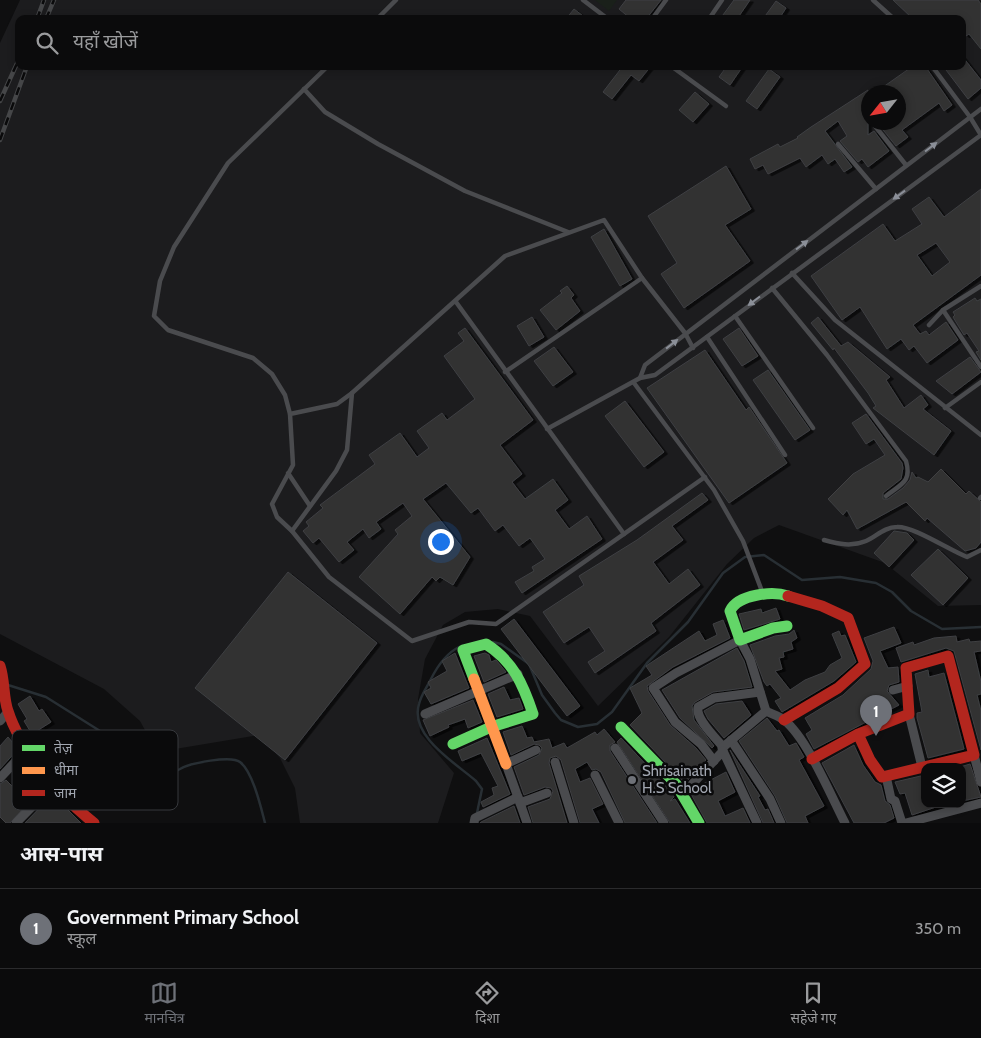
<!DOCTYPE html>
<html lang="hi">
<head>
<meta charset="utf-8">
<style>
  :root { --surface:#0b0b0c; --page:#19191a; --text:#f1f3f6; --muted:#9a9b9d; --line:#2b2b2d; --accent:#6e7178 }
  body { margin:0; font-family:Cabin,"Noto Sans Devanagari",sans-serif; background:var(--page); color:var(--text) }
  .controls { position:absolute; right:15px; bottom:15px; display:grid; overflow:hidden; border-radius:10px; box-shadow:0 2px 8px #0003 }
  .controls button { width:45px; height:45px; display:grid; place-items:center; padding:0; border:0; border-bottom:1px solid var(--line); background:var(--surface); color:var(--text); font:25px sans-serif }
  .compass { position:absolute; left:861px; top:85px; width:45px; height:45px; border-radius:50%; background:var(--surface); box-shadow:0 2px 8px #0003; rotate:239deg }
  .you { position:absolute; left:440px; top:541px; width:18px; height:18px; margin:-12px; border:4px solid #fff; border-radius:50%; background:#1a73e8; box-shadow:0 0 0 8px #1a73e833 }
  .badge { display:grid; place-items:center; width:32px; height:32px; border-radius:50%; background:var(--accent); color:#fff; font-size:16px; font-weight:700 }
  .pin { position:absolute; translate:-50% -41px; filter:drop-shadow(0 1px 2px #0008) }
  .pin::after { content:''; position:absolute; top:26px; width:18px; height:15px; background:inherit; clip-path:polygon(0 0,100% 0,50% 100%) }
  .list { margin:0; padding:0; list-style:none }
  h2 { display:flex; justify-content:space-between; align-items:center; height:65px; margin:0; padding:0 20px; font-size:21px }
  h2 small { font-size:16px; font-weight:400; color:var(--muted) }
  .list li { display:grid; grid-template-columns:32px 1fr auto; gap:15px; align-items:center; box-sizing:border-box; height:80px; padding:0 20px; border-top:1px solid var(--line) }
  .list b { display:block; font-size:19px; white-space:nowrap }
  .list p { margin:0; font-size:16px; white-space:nowrap; color:var(--muted) }
  .list em { font-size:16px; font-style:normal; color:var(--muted) }
  .icon { flex:none; width:28px; height:28px; fill:none; stroke:currentColor; stroke-width:2; stroke-linecap:round; stroke-linejoin:round }
  .map { position:relative; flex:none; width:981px; height:823px; overflow:hidden }
  .search { position:absolute; background:var(--surface); box-shadow:0 2px 8px #0003; left:15px; right:15px; top:15px; height:55px; display:flex; align-items:center; gap:12px; box-sizing:border-box; padding:0 18px; border-radius:10px; color:var(--muted); font-size:19px }
  .sheet { height:145px; background:var(--surface) }
  nav { display:flex; justify-content:space-around; align-items:center; box-sizing:border-box; height:70px; border-top:1px solid var(--line); background:var(--surface); font-size:14px; color:var(--muted) }
  nav a { display:grid; justify-items:center; gap:2px }
  nav .on { color:var(--accent) }
  .map>svg:first-child { display:block }
  .built { fill:#1c1c1e; fill-rule:evenodd }
  .green { fill:#1a201a }
  .lines { fill:none; stroke-linecap:round; stroke-linejoin:round }
  .stream { stroke:#282f34; stroke-width:2.5 }
  .building { fill:#303032; stroke:#3f4043; fill-rule:evenodd; filter:url(#shadow) }
  .lane { stroke:#4a4b4e; stroke-width:4.5 }
  .street { stroke:#4a4b4e; stroke-width:9 }
  .fast { stroke:#63d668; stroke-width:11 }
  .slow { stroke:#ff974d; stroke-width:11 }
  .jam { stroke:#b3261e; stroke-width:11 }
  .rail-casing { stroke:#454648; stroke-width:4.5 }
  .rail { stroke:#0a0a0b; stroke-width:2.5; stroke-dasharray:8; stroke-linecap:butt }
  .oneway { fill:#8b8f98 }
  .poi-dot { fill:#6e7178; stroke:#0a0a0b; stroke-width:2 }
  .labels { text-anchor:middle; stroke-width:5; stroke-linejoin:round; paint-order:stroke }
  .poi-label { font-size:15px; fill:#a1a6b0; stroke:#0a0a0b; text-anchor:start }
  .key { fill:#0a0a0b; stroke:#37393d; stroke-width:1 }
  .key-label { font-size:14px; fill:#a1a6b0 }
</style>
</head>
<body>
<div class="map">
<svg width="981" height="823" viewBox="0 0 981 823">
  <defs>
    <filter id="shadow"><feDropShadow dx="3.5" dy="2" stdDeviation="0" flood-color="#0009"/></filter>
  </defs>
  <rect width="100%" height="100%" fill="#0f0f10"/>
  <path class="built" d="M20,0h961v605l-43,1 -53,-43 -106,-38 -25,13 -27,26 -58,73 -71,69 -68,-90 -32,-7 -33,3 -22,13 -18,34 -7,40 2,34 34,40 -16,50h-138l-5,-35 -15,-30 -21,-23 -102,17 -17,-31 -36,-32 -104,-55v-591zM19,19h943v47h-943zM868,92h30v30h-30z"/>
  <polygon class="green" points="595,0 617,0 609,11"/>
  <g class="lines">
    <g class="stream">
      <polyline points="493,642 501,644 529,664 542,695 555,713 561,720 578,727 597,724 612,712 647,663 688,622 723,573 745,557 764,555 802,580 840,577 876,583 892,592 911,611 942,629 981,627"/>
      <path d="M459,647c-12,6 -22,20 -28,32 -4,8 -10,16 -12,25 -10,32 38,60 57,77l6,8 -5,24"/>
      <path d="M8,685l38,12 62,39c-1,8 -5,18 -4,25 3,19 27,24 42,27 12,-6 23,-13 34,-19 10,-6 51,-14 60,-7 13,10 21,46 25,61"/>
    </g>
  </g>
  <g class="building">
    <polygon points="626,0 661,0 646,19 631,19 619,9"/>
    <polygon points="734,0 750,0 737,19 720,19"/>
    <polygon points="893,0 978,0 981,4 981,49 969,34 966,36 962,32 962,19 913,19"/>
    <polygon points="776,1 786,8 779,19 763,19"/>
    <polygon points="574,9 587,19 566,19"/>
    <polygon points="962,56 981,80 981,88 968,99 943,66 962,66"/>
    <polygon points="623,66 651,66 639,81 631,75 612,99 603,92"/>
    <polygon points="727,66 743,66 730,85 719,77"/>
    <polygon points="913,66 925,66 952,105 944,111 939,103 902,130 908,137 896,146 880,126 884,122 898,122 898,92 876,92"/>
    <polygon points="769,69 780,77 757,109 746,101"/>
    <polygon points="868,90 868,135 874,131 889,151 868,167 862,159 858,162 840,141 847,136 838,121 825,131 852,167 844,172 835,159 828,164 822,155 806,167 800,158 768,174 763,165 755,169 750,159 778,144 780,147 798,138 797,137 811,127"/>
    <polygon points="695,92 709,104 693,122 679,110"/>
    <polygon points="726,166 751,209 725,225 750,261 684,308 661,274 677,263 648,216"/>
    <path d="M981,189v86l-68,50 7,9 6,-3 3,4 17,-13 12,18 -31,23 -13,-17 -5,4 -8,-11 -14,10 -27,-42 -18,13 -31,-44 72,-52 12,17 27,-17 -10,-15 17,-12 15,20zM936,243l14,19 -18,14 -15,-21z"/>
    <polygon points="604,229 632,279 620,286 591,237"/>
    <polygon points="567,286 574,295 571,298 580,311 556,330 540,310 562,293 560,291"/>
    <polygon points="975,298 977,301 981,299 981,360 976,352 979,351 967,333 964,335 953,317 955,315 953,312"/>
    <polygon points="532,317 544,337 529,346 517,326"/>
    <polygon points="818,317 841,346 848,342 890,377 886,380 904,408 921,395 928,405 923,409 951,431 934,455 873,408 876,406 868,393 834,348 833,350 811,323"/>
    <polygon points="465,328 533,420 500,445 522,474 512,482 525,499 553,479 568,500 555,510 569,529 587,516 602,539 522,593 515,582 534,571 532,567 545,559 530,538 519,546 503,525 495,531 478,508 471,513 446,483 423,499 470,557 453,585 440,577 436,581 432,577 400,614 359,577 398,534 395,530 412,516 403,503 376,522 381,529 369,538 363,529 347,542 354,550 339,562 319,538 313,543 303,531 309,526 306,522 323,508 320,505 375,464 369,455 400,433 417,457 429,448 417,431 442,413 447,420 475,399 444,356 464,341 458,333"/>
    <polygon points="739,328 758,356 742,366 723,339"/>
    <polygon points="554,347 573,372 553,386 534,361"/>
    <polygon points="705,350 746,410 749,407 787,463 729,503 647,388"/>
    <polygon points="970,357 981,372 952,394 936,381"/>
    <polygon points="768,370 810,430 795,440 753,380"/>
    <polygon points="625,401 664,452 644,467 605,416"/>
    <polygon points="866,414 902,463 903,468 901,479 883,493 883,499 888,499 903,488 910,480 912,472 916,478 918,477 928,482 941,469 966,494 969,491 981,502 981,542 976,548 965,551 927,518 925,521 906,502 857,529 847,510 843,515 828,499 853,474 885,455 874,439 866,444 852,423"/>
    <polygon points="702,493 708,500 672,526 683,540 653,562 669,584 688,569 700,585 651,623 656,631 595,673 588,662 605,651 589,627 564,643 543,612 584,585 579,576 637,540"/>
    <polygon points="894,531 907,533 914,540 889,567 874,553"/>
    <polygon points="938,549 968,578 943,605 911,575"/>
    <polygon points="288,572 377,643 285,760 195,688"/>
    <polygon points="776,608 780,619 744,630 739,614 761,609 762,613"/>
    <polygon points="514,619 580,706 567,716 501,629"/>
    <polygon points="723,620 730,638 673,667 647,686 648,691 670,725 696,748 706,760 685,783 630,725 642,713 630,688 652,675 646,666 693,635 699,631 705,641 717,635 713,624"/>
    <polygon points="894,627 901,643 880,651 888,668 898,667 899,682 889,685 887,691 899,705 814,749 806,734 812,730 805,718 843,695 871,669 873,661 864,638"/>
    <polygon points="794,630 797,638 791,642 793,649 783,652 784,657 779,658 782,669 775,671 790,690 805,680 825,672 830,665 842,658 832,634 839,631 841,636 845,635 856,662 834,681 782,712 775,701 781,698 770,684 767,686 764,682 750,645 775,636 789,634"/>
    <polygon points="956,636 957,642 969,639 970,642 981,641 981,651 974,652 981,682 981,694 977,695 981,711 981,750 954,651 946,648 901,662 896,648 913,642 914,645 934,638"/>
    <polygon points="737,648 744,661 752,687 713,692 695,702 692,706 694,720 714,746 712,748 680,718 662,690"/>
    <polygon points="455,653 469,688 431,704 424,692 431,688 428,682 447,671 442,661"/>
    <polygon points="485,653 489,655 491,662 496,660 506,672 484,682 474,656"/>
    <polygon points="928,670 929,677 944,673 964,749 928,758 917,718 917,713 922,712 915,674"/>
    <polygon points="504,687 510,700 519,698 523,709 497,717 488,694"/>
    <polygon points="30,696 39,711 42,709 51,722 32,734 24,721 27,719 18,704"/>
    <polygon points="473,700 482,722 468,728 465,719 448,725 449,727 430,736 423,720"/>
    <polygon points="742,701 751,715 724,738 708,719 704,711 716,704"/>
    <polygon points="767,718 777,731 779,730 789,746 796,743 804,757 799,760 824,806 805,816 808,823 787,823 775,796 739,741"/>
    <polygon points="522,726 527,738 532,737 534,742 549,739 552,748 564,743 567,748 595,732 597,735 604,729 615,742 610,745 610,751 657,823 625,823 601,772 596,769 592,770 587,762 575,769 580,782 590,778 603,804 592,809 599,823 580,823 561,760 556,756 550,758 549,763 567,823 533,823 528,807 550,799 553,791 551,788 545,787 524,795 514,767 539,755 542,748 539,745 534,744 511,755 503,732"/>
    <polygon points="8,737 18,749 0,769 0,746"/>
    <polygon points="487,738 510,794 483,807 481,802 494,795 492,788 498,786 481,753 462,761 458,751"/>
    <polygon points="621,738 669,789 674,797 670,801 675,799 690,823 670,823 617,742"/>
    <polygon points="854,745 863,765 875,782 881,785 885,801 890,805 894,818 884,823 854,823 822,763"/>
    <polygon points="730,750 760,796 758,797 765,810 768,809 774,823 763,823"/>
    <polygon points="970,764 981,797 962,801 962,767 960,767"/>
    <polygon points="34,771 45,785 10,823 6,823 0,817 0,784 6,780 17,791"/>
    <polygon points="726,772 735,792 718,801 725,816 743,808 750,823 707,823 691,794 699,786"/>
    <polygon points="925,775 925,804 939,806 912,815 905,793 900,794 895,782"/>
    <polygon points="53,794 65,807 81,823 25,823"/>
    <polygon points="514,806 520,823 480,823 481,822"/>
  </g>
  <g class="lines">
    <g class="lane">
      <polyline points="583,0 608,19"/>
      <polyline points="873,0 894,19"/>
      <polyline points="377,19 396,0"/>
      <polyline points="652,19 666,0"/>
      <polyline points="709,19 722,0"/>
      <polyline points="671,66 726,106"/>
      <polyline points="932,66 970,117 981,135"/>
      <polyline points="304,89 325,112 378,144 465,191 568,232"/>
      <polyline points="875,126 906,165"/>
      <polyline points="838,144 876,189"/>
      <polyline points="792,273 835,320 981,435"/>
      <path d="M772,288l55,67 79,106c6,21 -5,23 -20,35"/>
      <polyline points="456,302 624,534"/>
      <polyline points="943,310 981,367"/>
      <polyline points="735,316 813,428"/>
      <polyline points="929,325 943,310 981,286"/>
      <polyline points="707,337 785,455"/>
      <polyline points="693,348 685,333 642,278 604,220 505,256 352,393 337,404 290,414 293,465 272,504 277,517 292,531 329,577 412,641 469,622 496,624 705,477"/>
      <polyline points="505,372 642,278"/>
      <polyline points="640,378 645,365 981,109"/>
      <polyline points="634,383 714,490 743,541 763,594"/>
      <polyline points="945,408 981,382"/>
      <polyline points="290,414 285,395 272,374 253,358 168,330 154,316 160,281 174,247 228,163 328,66"/>
      <polyline points="547,429 640,378 655,375 981,135"/>
      <polyline points="288,473 310,506"/>
      <polyline points="980,498 981,497"/>
      <polyline points="292,531 336,471 347,450 352,393"/>
      <path d="M824,540c15,4 27,7 42,1 10,-4 18,-14 31,-14 16,-1 52,23 70,30l14,-7"/>
    </g>
    <g class="street">
      <polyline points="893,690 908,686"/>
      <path d="M766,711c6,3 13,5 18,9 23,18 47,76 61,103"/>
      <polyline points="425,714 518,674"/>
      <polyline points="909,714 922,767"/>
      <polyline points="0,721 8,712"/>
      <polyline points="731,740 770,799 781,823"/>
      <path d="M723,747c-7,-9 -28,-28 -25,-40l16,-9 46,-6"/>
      <polyline points="615,748 664,823"/>
      <polyline points="974,755 981,782"/>
      <polyline points="714,761 701,744 675,722 653,688 676,673 740,640 750,659 766,711 722,748 723,751"/>
      <polyline points="555,762 574,823"/>
      <polyline points="595,775 619,823"/>
      <polyline points="886,776 891,799 895,801 902,823"/>
      <polyline points="0,778 28,748"/>
      <polyline points="683,794 723,751 757,823"/>
      <polyline points="520,803 506,764 536,750"/>
      <polyline points="16,823 55,783"/>
      <polyline points="474,823 475,818 518,797"/>
      <polyline points="527,823 520,803 547,793"/>
      <polyline points="906,823 981,803"/>
    </g>
    <g class="fast">
      <path d="M787,626l-14,2 -33,12 -10,-29c8,-17 43,-20 58,-15"/>
      <polyline points="621,727 676,784 699,823"/>
      <path d="M453,744l38,-17 42,-13c-10,-30 -20,-53 -47,-70l-23,6 11,29"/>
    </g>
    <polyline class="slow" points="474,679 506,764"/>
    <g class="jam">
      <path d="M0,666c5,15 3,31 8,45 13,41 53,86 86,112"/>
      <polyline points="784,720 838,688 865,664 848,618 822,606 788,596"/>
      <polyline points="812,759 858,734 909,714 906,668 948,656 974,755 882,777 870,760 858,734"/>
    </g>
    <g class="rail-casing">
      <g id="rail">
        <polyline points="37,19 44,0"/>
        <polyline points="46,19 54,0"/>
        <polyline points="0,101 19,59"/>
        <polyline points="0,140 27,66"/>
      </g>
    </g>
    <use href="#rail" class="rail"/>
  </g>
  <defs><path id="oneway-solid" d="M-6-.8H1V-3.2L6.5 0L1 3.2V.8H-6Z" transform="scale(1.25)"/></defs>
  <g class="oneway">
    <use href="#oneway-solid" transform="translate(931 147) rotate(-37)"/>
    <use href="#oneway-solid" transform="translate(899 195) rotate(144)"/>
    <use href="#oneway-solid" transform="translate(802 245) rotate(-37)"/>
    <use href="#oneway-solid" transform="translate(754 301) rotate(143)"/>
    <use href="#oneway-solid" transform="translate(672 344) rotate(-38)"/>
  </g>
  <circle class="poi-dot" cx="632" cy="780" r="5"/>
  <g class="labels">
    <g class="poi-label">
      <text x="642" y="776">Shrisainath<tspan x="642" dy="17">H.S School</tspan></text>
    </g>
  </g>
  <rect x="12" y="730" width="166" height="80" rx="8" class="key"/>
  <rect x="22" y="745" width="23" height="6" fill="#63d668"/>
  <rect x="22" y="767" width="23" height="7" fill="#ff974d"/>
  <rect x="22" y="790" width="23" height="6" fill="#b3261e"/>
  <g class="key-label">
    <text x="54" y="753">तेज़</text>
    <text x="54" y="775">धीमा</text>
    <text x="54" y="798">जाम</text>
  </g>
</svg>
<div class="controls">
<button><svg class="icon" aria-label="layers" viewBox="0 0 24 24"><path d="M12 4l9 5-9 5-9-5zM3 14l9 5 9-5"/></svg></button>
</div>
<svg class="compass" viewBox="-18 -18 36 36"><path d="M0-13l5 13h-10z" fill="#e53935"/><path d="M0 13l5-13h-10z" fill="#9a9b9d"/></svg>
<div class="you"></div>
<div class="pin badge" style="left:876px;top:736px">1</div>
<div class="search"><svg class="icon" aria-label="search" viewBox="0 0 24 24"><circle cx="10" cy="10" r="6"/><path d="M15 15l6 6"/></svg>यहाँ खोजें</div>
</div>
<section class="sheet">
<h2>आस-पास<small></small></h2>
<ul class="list">
<li><span class="badge">1</span><div><b>Government Primary School</b><p>स्कूल</p></div><em>350 m</em></li>
</ul>
</section>
<nav>
<a class="on"><svg class="icon" aria-label="map" viewBox="0 0 24 24"><path d="M3 6l6-2 6 2 6-2v14l-6 2-6-2-6 2zM9 4v14M15 6v14"/></svg>मानचित्र</a>
<a><svg class="icon" aria-label="directions" viewBox="0 0 24 24"><path d="M12 3l9 9-9 9-9-9zM9 14v-3h6M13 9l2 2-2 2"/></svg>दिशा</a>
<a><svg class="icon" aria-label="saved" viewBox="0 0 24 24"><path d="M7 4h10v16l-5-4-5 4z"/></svg>सहेजे गए</a>
</nav>
</body>
</html>
